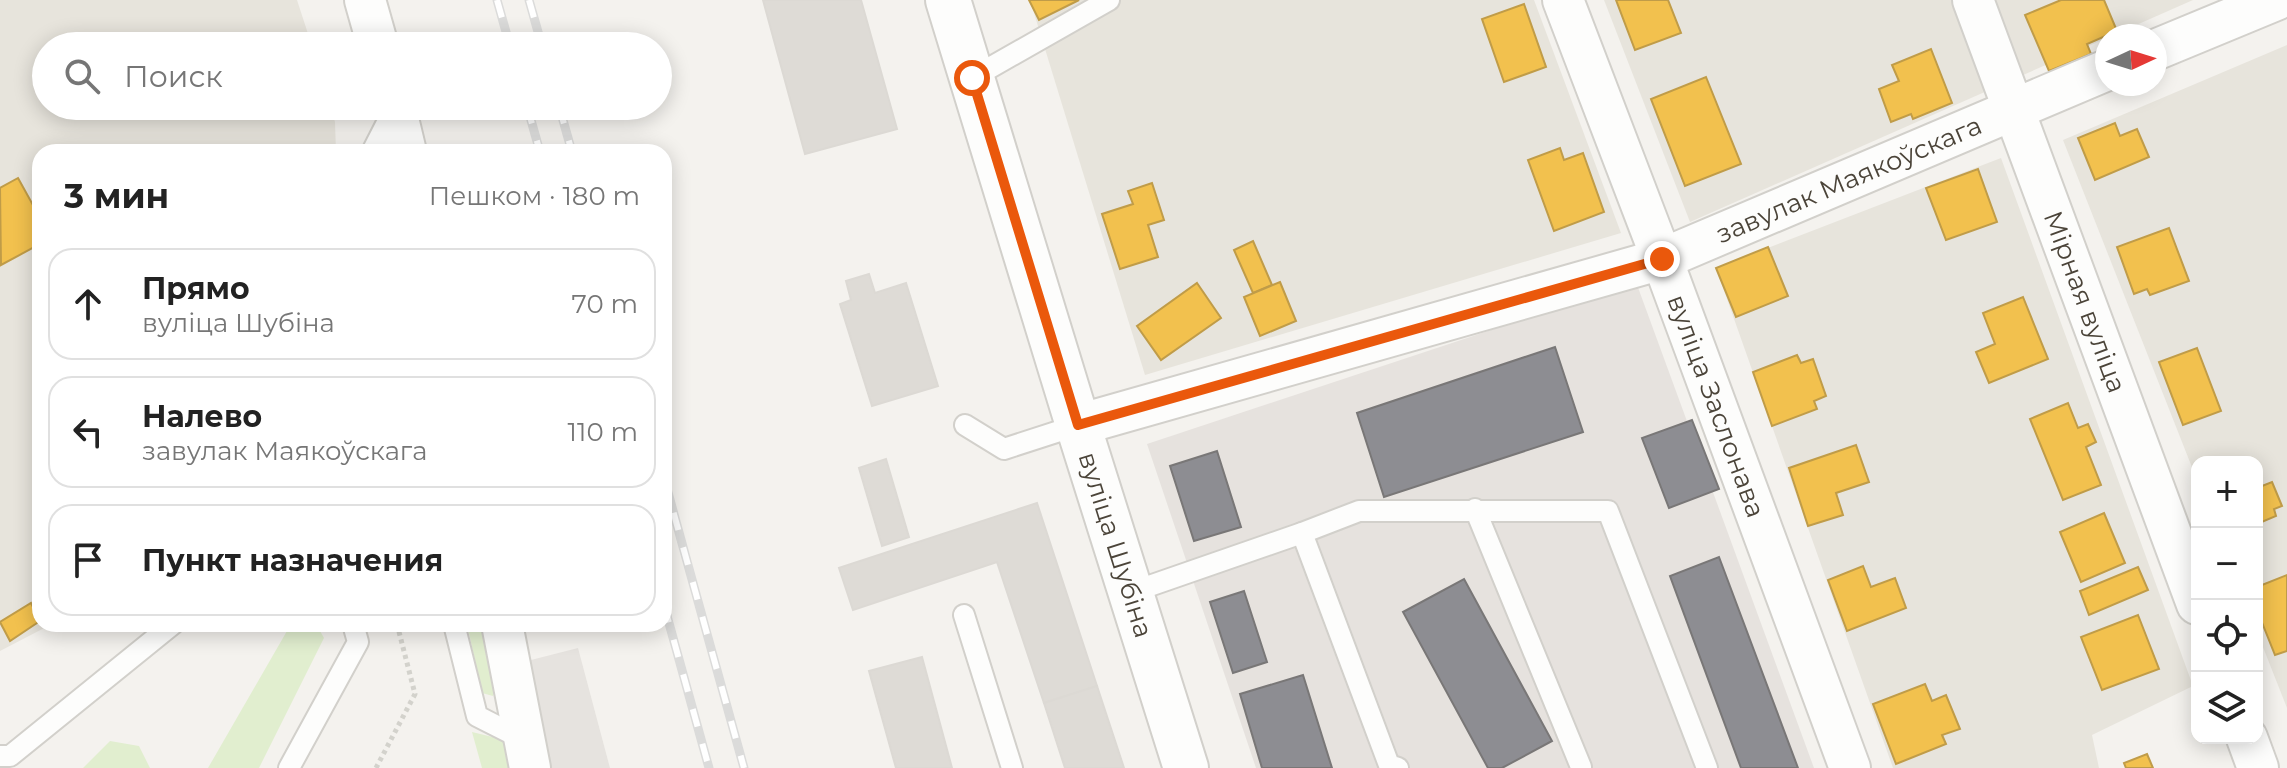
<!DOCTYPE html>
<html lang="ru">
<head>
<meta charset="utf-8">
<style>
  :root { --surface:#fff; --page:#f6f6f6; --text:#222; --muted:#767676; --line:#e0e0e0 }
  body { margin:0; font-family:Montserrat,sans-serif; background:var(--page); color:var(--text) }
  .controls { position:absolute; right:24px; bottom:24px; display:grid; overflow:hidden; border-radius:16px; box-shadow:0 4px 20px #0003 }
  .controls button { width:72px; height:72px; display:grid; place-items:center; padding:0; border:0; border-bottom:2px solid var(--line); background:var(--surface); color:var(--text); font:40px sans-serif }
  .compass { position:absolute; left:2095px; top:24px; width:72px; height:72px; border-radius:50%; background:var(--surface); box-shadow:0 4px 20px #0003; rotate:86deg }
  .stop { position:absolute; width:24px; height:24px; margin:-18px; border:6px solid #ea580c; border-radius:50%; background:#fff }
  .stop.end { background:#ea580c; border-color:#fff; box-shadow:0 2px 8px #0008 }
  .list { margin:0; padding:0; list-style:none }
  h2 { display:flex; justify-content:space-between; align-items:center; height:104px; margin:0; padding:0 32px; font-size:34px }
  h2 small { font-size:26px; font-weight:400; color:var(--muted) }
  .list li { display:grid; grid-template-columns:52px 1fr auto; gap:24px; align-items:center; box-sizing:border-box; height:112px; margin:0 16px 16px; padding:0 16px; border:2px solid var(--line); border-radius:24px }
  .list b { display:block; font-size:30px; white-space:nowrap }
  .list p { margin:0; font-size:26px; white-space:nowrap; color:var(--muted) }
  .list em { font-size:26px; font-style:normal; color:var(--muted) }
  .icon { flex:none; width:44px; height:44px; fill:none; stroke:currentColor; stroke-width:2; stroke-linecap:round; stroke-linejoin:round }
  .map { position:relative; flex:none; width:2287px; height:768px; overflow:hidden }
  .search { position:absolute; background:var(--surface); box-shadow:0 4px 20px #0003; left:32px; top:32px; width:640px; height:88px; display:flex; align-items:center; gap:20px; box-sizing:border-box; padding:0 28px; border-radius:44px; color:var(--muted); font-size:30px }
  .panel { position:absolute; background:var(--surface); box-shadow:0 4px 20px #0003; left:32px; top:144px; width:640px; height:488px; border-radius:24px }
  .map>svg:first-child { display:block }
  .residential { fill:#e7e4dc }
  .industrial { fill:#e6e2de }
  .green { fill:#e1eecf }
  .parking { fill:#e6e3df }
  .homes { fill:#f2c14e; stroke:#c09c48; stroke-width:2 }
  .industry { fill:#8d8d92; stroke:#797777; stroke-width:2 }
  .building { fill:#dedbd6; stroke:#dcd9d4; stroke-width:2 }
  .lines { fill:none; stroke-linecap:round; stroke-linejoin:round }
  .service-casing { stroke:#d2d0cb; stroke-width:24 }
  .minor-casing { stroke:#d2d0cb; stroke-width:44 }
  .tertiary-casing { stroke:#d2d0cb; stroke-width:48 }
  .path { stroke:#d3d2cc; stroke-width:5; stroke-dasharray:4 4; stroke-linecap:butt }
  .service { stroke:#fdfdfc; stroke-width:20 }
  .minor { stroke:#fdfdfc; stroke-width:40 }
  .tertiary { stroke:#fdfdfc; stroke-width:44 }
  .rail-casing { stroke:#dbdbda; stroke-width:9 }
  .rail { stroke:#fff; stroke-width:6; stroke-dasharray:18; stroke-linecap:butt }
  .route { stroke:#ea580c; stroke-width:10 }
  .labels { text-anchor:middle; stroke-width:8; stroke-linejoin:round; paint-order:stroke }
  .street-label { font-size:26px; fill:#4b4439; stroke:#fff }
</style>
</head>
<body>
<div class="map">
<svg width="2287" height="768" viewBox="0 0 2287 768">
  <rect width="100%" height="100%" fill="#f4f2ee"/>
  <g class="residential">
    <polygon points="0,0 297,0 312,46 46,46 46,106 330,106 335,122 336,152 40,152 40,624 52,624 0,651"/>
    <polygon points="1030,0 1534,0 1621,233 1145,375"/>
    <polygon points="1604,0 2193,0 1690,222"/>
    <polygon points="2287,45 2287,708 2257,632 2257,462 2197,462 2197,480 2063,140"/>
    <polygon points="2001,158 2193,686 2092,735 2099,768 1893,768 1716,268"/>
  </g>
  <polygon class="industrial" points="1636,282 1814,768 1256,768 1147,444"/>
  <g class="green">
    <polygon points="291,624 316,624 324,638 259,768 208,768"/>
    <polygon points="467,624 481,624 495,689 493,696 482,693"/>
    <polygon points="472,732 505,740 512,768 482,768"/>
    <polygon points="110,741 139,746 150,768 83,768"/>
  </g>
  <polygon class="parking" points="578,648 610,768 549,768 527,661"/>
  <g class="homes">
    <polygon points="1029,0 1079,0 1039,20"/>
    <polygon points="1616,0 1668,0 1681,33 1635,50"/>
    <polygon points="2061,0 2104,0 2117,31 2087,44 2091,54 2049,71 2025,15"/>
    <polygon points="1524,4 1546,67 1504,82 1482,19"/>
    <polygon points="297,37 301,46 274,46"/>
    <polygon points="1931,49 1952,103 1913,119 1911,114 1891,122 1879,89 1899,81 1892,65"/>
    <polygon points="1706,77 1741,164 1685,186 1651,99"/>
    <polygon points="2115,123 2120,136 2137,129 2149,157 2095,180 2078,138"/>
    <polygon points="1560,148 1564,160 1583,153 1604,212 1554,231 1528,160"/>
    <polygon points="1978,169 1997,222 1946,240 1926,188"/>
    <polygon points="18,178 34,207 40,204 40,244 1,265 0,188"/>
    <polygon points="1152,183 1164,220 1148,225 1158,257 1120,269 1102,214 1133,204 1128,191"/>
    <polygon points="2169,228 2189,281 2150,295 2147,289 2134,294 2117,247"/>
    <polygon points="1253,241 1272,285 1253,293 1234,250"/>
    <polygon points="1768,247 1788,296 1736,317 1716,268"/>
    <polygon points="1280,282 1296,321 1260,336 1244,297"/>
    <polygon points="1197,283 1221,318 1161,360 1137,326"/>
    <polygon points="2023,297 2048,359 1989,383 1976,352 1995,344 1983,313"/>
    <polygon points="2197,348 2221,411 2183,425 2159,362"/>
    <polygon points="1797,355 1801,363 1813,359 1826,396 1814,401 1817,409 1772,426 1753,372"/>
    <polygon points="2068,403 2078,428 2088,424 2096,442 2086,447 2101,485 2063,500 2030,419"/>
    <polygon points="1856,445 1869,482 1836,493 1843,515 1808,526 1789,468"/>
    <polygon points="2272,482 2282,506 2274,509 2276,516 2257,524 2257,488"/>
    <polygon points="2104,513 2125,563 2081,582 2060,532"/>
    <polygon points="1863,566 1871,587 1895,578 1906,608 1847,631 1828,580"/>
    <polygon points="2138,567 2148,590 2089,615 2080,591"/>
    <polygon points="2287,575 2287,651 2275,655 2257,610 2257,587"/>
    <polygon points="31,603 40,621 10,641 0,622"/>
    <polygon points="2138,615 2159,669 2102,690 2081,637"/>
    <polygon points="1925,684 1932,701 1946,695 1960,729 1942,735 1946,744 1896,764 1873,704"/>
    <polygon points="2147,754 2153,768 2126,768 2124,763"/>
  </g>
  <g class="industry">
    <polygon points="1555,347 1583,432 1384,497 1357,413"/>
    <polygon points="1692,420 1719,489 1669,508 1642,438"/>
    <polygon points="1217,451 1241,527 1194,541 1170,466"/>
    <polygon points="1719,557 1798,768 1741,768 1670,576"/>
    <polygon points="1464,579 1552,741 1502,768 1488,768 1403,612"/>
    <polygon points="1244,591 1267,662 1233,673 1210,602"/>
    <polygon points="1303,675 1332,768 1262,768 1240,694"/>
  </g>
  <g class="building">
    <polygon points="763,0 861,0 897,129 805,154"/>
    <polygon points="869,274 875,293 906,283 938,386 872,406 840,304 851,300 846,281"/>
    <polygon points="886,459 909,537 882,546 859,468"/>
    <polygon points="1037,503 1097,686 1044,703 997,562 853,610 839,568"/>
    <polygon points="922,657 952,768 896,768 869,671"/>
    <polygon points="1097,686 1124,768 1065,768 1044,703"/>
  </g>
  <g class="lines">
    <g class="service-casing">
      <g id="service">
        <polyline points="972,78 1109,0"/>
        <polyline points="372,152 394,109"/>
        <polyline points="965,425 1004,449 1078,425"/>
        <polyline points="1475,509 1581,767"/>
        <polyline points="1302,533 1389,765 1398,768"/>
        <polyline points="1132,592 1302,533 1359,511 1608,511 1707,768"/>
        <polyline points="964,615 1012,768"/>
        <polyline points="454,624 477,716 524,740"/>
        <polyline points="0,756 10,756 173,624"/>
        <polyline points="289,768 358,642 353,624"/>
      </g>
    </g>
    <g class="minor-casing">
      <g id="minor">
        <polyline points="365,0 378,46"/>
        <path id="s1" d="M1563,0l99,259 188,509"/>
        <path id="s2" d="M1973,0l224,604"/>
        <polyline points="2155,50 2276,0"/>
        <polyline points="395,106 406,152"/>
        <path id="s3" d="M1078,425l584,-166 445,-189"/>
        <polyline points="502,624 530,768"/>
        <polyline points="2247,738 2258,768"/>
      </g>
    </g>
    <g class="tertiary-casing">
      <g id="tertiary">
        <path id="s4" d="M948,0l130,425 108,343"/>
      </g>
    </g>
    <polyline class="path" points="376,768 415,694 397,624"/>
    <use href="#service" class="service"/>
    <use href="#minor" class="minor"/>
    <use href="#tertiary" class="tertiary"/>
    <g class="rail-casing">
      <g id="rail">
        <polyline points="497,0 510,46"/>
        <polyline points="529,0 542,46"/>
        <polyline points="527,106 540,152"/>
        <polyline points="559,106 572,152"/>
        <polyline points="664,478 744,768"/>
        <polyline points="664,605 709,768"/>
      </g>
    </g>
    <use href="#rail" class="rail"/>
  </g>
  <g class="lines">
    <polyline class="route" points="972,78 1078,425 1662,259"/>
  </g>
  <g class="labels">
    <g class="street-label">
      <text dy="9" stroke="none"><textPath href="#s3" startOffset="810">завулак Маякоўскага</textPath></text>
      <text dy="9" stroke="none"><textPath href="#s2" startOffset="322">Мірная вуліца</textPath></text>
      <text dy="9" stroke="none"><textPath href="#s1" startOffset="434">вуліца Заслонава</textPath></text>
      <text dy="9" stroke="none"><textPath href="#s4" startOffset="570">вуліца Шубіна</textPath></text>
    </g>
  </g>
</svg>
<div class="controls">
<button>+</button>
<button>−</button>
<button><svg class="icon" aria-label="locate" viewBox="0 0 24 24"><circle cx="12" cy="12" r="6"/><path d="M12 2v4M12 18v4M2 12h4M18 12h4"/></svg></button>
<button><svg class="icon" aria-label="layers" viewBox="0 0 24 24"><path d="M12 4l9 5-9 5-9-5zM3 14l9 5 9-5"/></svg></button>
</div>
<svg class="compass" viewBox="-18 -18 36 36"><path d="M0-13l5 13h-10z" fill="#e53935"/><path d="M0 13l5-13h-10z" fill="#767676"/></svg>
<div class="stop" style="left:972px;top:78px"></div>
<div class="stop end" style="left:1662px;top:259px"></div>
<div class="search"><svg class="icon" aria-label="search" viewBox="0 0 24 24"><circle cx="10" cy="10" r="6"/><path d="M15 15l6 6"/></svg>Поиск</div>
<section class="panel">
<h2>3 мин<small>Пешком · 180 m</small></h2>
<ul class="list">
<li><svg class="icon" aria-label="ahead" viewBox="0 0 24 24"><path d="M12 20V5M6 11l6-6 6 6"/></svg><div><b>Прямо</b><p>вуліца Шубіна</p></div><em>70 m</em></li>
<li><svg class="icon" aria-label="left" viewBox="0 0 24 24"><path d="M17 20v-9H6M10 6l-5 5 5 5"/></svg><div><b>Налево</b><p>завулак Маякоўскага</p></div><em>110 m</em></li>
<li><svg class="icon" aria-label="arrive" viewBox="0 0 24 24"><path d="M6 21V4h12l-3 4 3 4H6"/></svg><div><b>Пункт назначения</b></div></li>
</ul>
</section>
</div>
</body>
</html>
